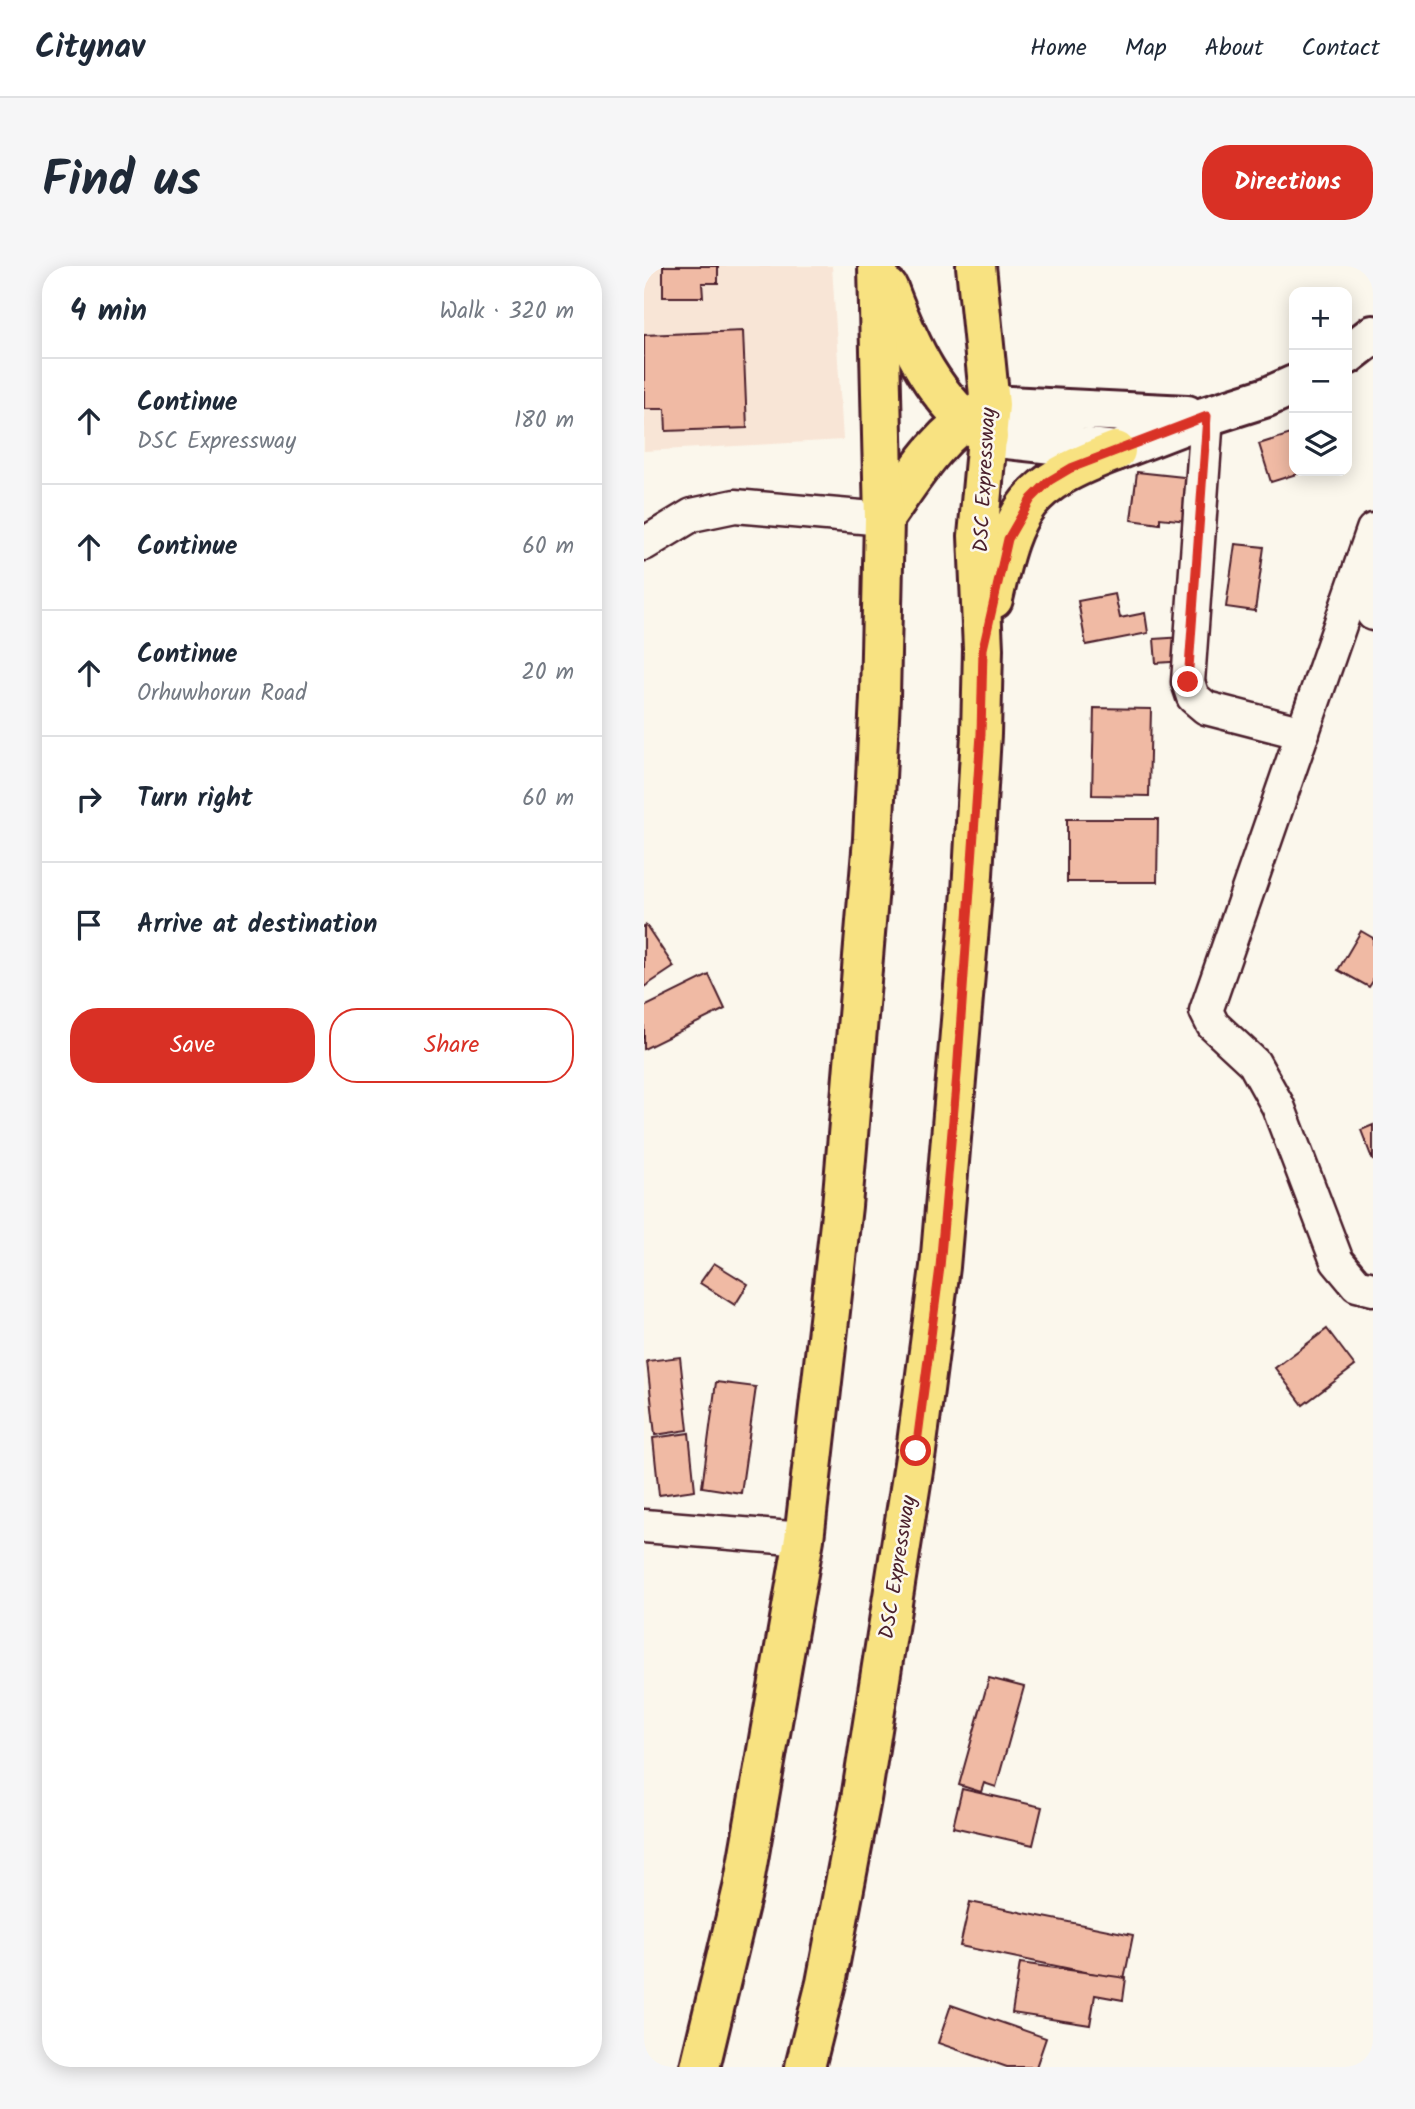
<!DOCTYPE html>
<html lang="en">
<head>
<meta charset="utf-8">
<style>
  :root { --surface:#fff; --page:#f6f6f7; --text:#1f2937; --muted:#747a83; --line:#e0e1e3; --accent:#d93025 }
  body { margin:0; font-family:Kalam,sans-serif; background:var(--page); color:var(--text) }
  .controls { position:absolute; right:21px; top:21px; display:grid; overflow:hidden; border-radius:14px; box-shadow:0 4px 18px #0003 }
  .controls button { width:63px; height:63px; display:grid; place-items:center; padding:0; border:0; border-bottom:2px solid var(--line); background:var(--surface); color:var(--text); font:35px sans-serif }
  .stop { position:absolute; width:21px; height:21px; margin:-16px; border:5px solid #d93025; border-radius:50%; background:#fff }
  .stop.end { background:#d93025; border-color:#fff; box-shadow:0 2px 7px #0008 }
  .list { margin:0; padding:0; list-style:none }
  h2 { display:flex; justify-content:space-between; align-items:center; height:91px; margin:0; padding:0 28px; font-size:30px }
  h2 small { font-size:23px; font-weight:400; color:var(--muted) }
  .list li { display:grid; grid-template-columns:46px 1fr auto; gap:21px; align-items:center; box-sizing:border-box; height:126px; padding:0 28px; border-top:2px solid var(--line) }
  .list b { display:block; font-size:26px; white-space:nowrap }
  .list p { margin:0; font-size:23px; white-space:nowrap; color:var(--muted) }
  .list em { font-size:23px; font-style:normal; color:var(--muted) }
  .actions { display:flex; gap:14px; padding:21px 28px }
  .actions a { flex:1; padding:16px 0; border:2px solid var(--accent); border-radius:28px; text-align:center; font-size:24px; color:var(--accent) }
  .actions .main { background:var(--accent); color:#fff }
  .icon { flex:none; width:38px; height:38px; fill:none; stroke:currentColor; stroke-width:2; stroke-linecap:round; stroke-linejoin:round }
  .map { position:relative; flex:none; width:729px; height:1801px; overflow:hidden; border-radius:28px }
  header { display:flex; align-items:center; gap:42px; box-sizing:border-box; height:98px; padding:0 35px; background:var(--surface); border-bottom:2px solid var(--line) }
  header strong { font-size:33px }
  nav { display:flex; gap:38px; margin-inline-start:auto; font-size:24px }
  .intro { display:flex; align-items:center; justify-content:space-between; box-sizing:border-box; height:168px; padding:0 42px }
  h1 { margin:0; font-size:49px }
  .button { padding:18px 32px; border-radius:28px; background:var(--accent); color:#fff; font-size:24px; font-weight:700 }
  main { display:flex; gap:42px; padding:0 42px }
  aside { flex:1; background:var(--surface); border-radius:28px; box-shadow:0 4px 18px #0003 }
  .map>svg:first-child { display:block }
  .built { fill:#f8e5d6 }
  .building { fill:#f0baa4; stroke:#4a1f2b; stroke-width:2 }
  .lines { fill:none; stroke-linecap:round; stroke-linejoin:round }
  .street-casing { stroke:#4a1f2b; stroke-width:37 }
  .secondary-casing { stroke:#4a1f2b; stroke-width:44 }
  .primary-casing { stroke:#4a1f2b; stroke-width:44 }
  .street { stroke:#fbf7ec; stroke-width:32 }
  .secondary { stroke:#fbf7ec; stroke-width:38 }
  .primary { stroke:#f8e281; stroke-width:38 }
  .route { stroke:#d93025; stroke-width:9 }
  .labels { text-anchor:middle; stroke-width:5; stroke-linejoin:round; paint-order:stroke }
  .street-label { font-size:21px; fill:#4a1f2b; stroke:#fbf7ec }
</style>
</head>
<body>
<header>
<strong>Citynav</strong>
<nav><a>Home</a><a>Map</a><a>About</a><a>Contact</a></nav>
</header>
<div class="intro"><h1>Find us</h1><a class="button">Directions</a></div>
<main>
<aside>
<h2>4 min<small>Walk · 320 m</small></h2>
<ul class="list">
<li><svg class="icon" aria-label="ahead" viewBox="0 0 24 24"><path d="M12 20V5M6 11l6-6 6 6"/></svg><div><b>Continue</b><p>DSC Expressway</p></div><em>180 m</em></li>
<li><svg class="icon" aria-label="ahead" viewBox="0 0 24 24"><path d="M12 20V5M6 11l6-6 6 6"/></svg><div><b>Continue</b></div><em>60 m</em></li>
<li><svg class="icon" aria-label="ahead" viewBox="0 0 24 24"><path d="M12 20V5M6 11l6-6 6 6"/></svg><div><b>Continue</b><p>Orhuwhorun Road</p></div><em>20 m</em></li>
<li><svg class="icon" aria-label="right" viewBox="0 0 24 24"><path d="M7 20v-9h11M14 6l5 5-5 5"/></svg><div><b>Turn right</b></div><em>60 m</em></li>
<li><svg class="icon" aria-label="arrive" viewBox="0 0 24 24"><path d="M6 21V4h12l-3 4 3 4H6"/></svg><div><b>Arrive at destination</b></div></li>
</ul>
<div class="actions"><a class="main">Save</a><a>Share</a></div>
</aside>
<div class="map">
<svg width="729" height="1801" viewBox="0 0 729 1801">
  <rect width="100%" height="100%" fill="#fbf7ec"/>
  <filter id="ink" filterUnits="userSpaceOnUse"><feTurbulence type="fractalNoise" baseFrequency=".0143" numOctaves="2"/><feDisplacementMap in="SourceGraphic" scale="14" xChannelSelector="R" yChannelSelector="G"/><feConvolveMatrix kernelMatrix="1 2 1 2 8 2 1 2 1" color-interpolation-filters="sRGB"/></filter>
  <g filter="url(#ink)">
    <polygon class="built" points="0,0 188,0 199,174 0,185"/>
    <g class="building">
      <polygon points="19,0 74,0 74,17 58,17 59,31 19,31"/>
      <polygon points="99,65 103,162 22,165 21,143 0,143 0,69"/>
      <polygon points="650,167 650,205 662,205 627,216 615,178"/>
      <polygon points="493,206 567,214 562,257 516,252 516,258 487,254"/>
      <polygon points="591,278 620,281 611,345 582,341"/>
      <polygon points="471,328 476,352 501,347 504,367 442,379 434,335"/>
      <polygon points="540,371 541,395 512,397 510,373"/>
      <polygon points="450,442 507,443 505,530 448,529"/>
      <polygon points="423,553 514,553 513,616 423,616"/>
      <polygon points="2,659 30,701 0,721 0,660"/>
      <polygon points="717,665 729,672 729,715 725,721 694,704"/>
      <polygon points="65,709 81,743 0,783 0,741"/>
      <polygon points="729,859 729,895 717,864"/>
      <polygon points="70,997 104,1018 91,1039 56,1017"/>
      <polygon points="683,1063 711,1100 659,1139 631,1102"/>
      <polygon points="36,1091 44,1164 11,1169 3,1095"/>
      <polygon points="72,1116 112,1121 97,1227 58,1221"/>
      <polygon points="45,1167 51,1224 15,1229 9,1172"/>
      <polygon points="345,1412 380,1421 352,1521 340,1517 337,1526 315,1519"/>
      <polygon points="318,1523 398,1541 389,1579 309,1561"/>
      <polygon points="326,1636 489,1669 480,1714 316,1680"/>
      <polygon points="376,1697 482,1712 479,1734 451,1729 446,1759 368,1747"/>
      <polygon points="307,1739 402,1772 392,1801 363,1801 294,1777"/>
    </g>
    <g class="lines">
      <g class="street-casing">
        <g id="street">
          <polyline points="563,150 544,416 549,431 562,442 659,467"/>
          <polyline points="729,264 562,745 569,759 610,797 634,840 693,995 713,1019 729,1023"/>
          <polyline points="0,278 48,249 91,240 240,253"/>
          <polyline points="718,300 729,348"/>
          <polyline points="0,1260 160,1273"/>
        </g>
      </g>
      <g class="secondary-casing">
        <g id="secondary">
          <polyline points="703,89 729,69"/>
          <polyline points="346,139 543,149"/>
          <polyline points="344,171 472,185 563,150 623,131 650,119"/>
        </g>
      </g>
      <g class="primary-casing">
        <g id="primary">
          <path d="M244,22c22,58 46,113 100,149"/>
          <path d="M240,253c29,-42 55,-86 100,-111"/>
          <path d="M349,333c21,-94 33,-114 123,-148"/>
          <polyline points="56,1801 99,1622 160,1273 198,940 229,573 236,431 240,253 234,0"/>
          <polyline points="161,1801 182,1717 217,1533 272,1185 296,1001 328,626 337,468 339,383 334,270 346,139 332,0"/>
        </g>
      </g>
      <use href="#street" class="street"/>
      <use href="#secondary" class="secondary"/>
      <use href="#primary" class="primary"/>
    </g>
  </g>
  <g class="lines" filter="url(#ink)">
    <polyline class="route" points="272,1185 296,1001 313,808 337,468 339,383 364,273 387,233 405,215 427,202 563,150 544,416"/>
  </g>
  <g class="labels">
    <g class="street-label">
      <text transform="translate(340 214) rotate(-87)" y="7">DSC Expressway</text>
      <text transform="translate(253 1301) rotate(-81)" y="7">DSC Expressway</text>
    </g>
  </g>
</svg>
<div class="controls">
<button>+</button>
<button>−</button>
<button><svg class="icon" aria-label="layers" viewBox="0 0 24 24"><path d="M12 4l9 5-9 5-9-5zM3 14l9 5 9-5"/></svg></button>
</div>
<div class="stop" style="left:272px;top:1185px"></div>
<div class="stop end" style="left:544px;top:416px"></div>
</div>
</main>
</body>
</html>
